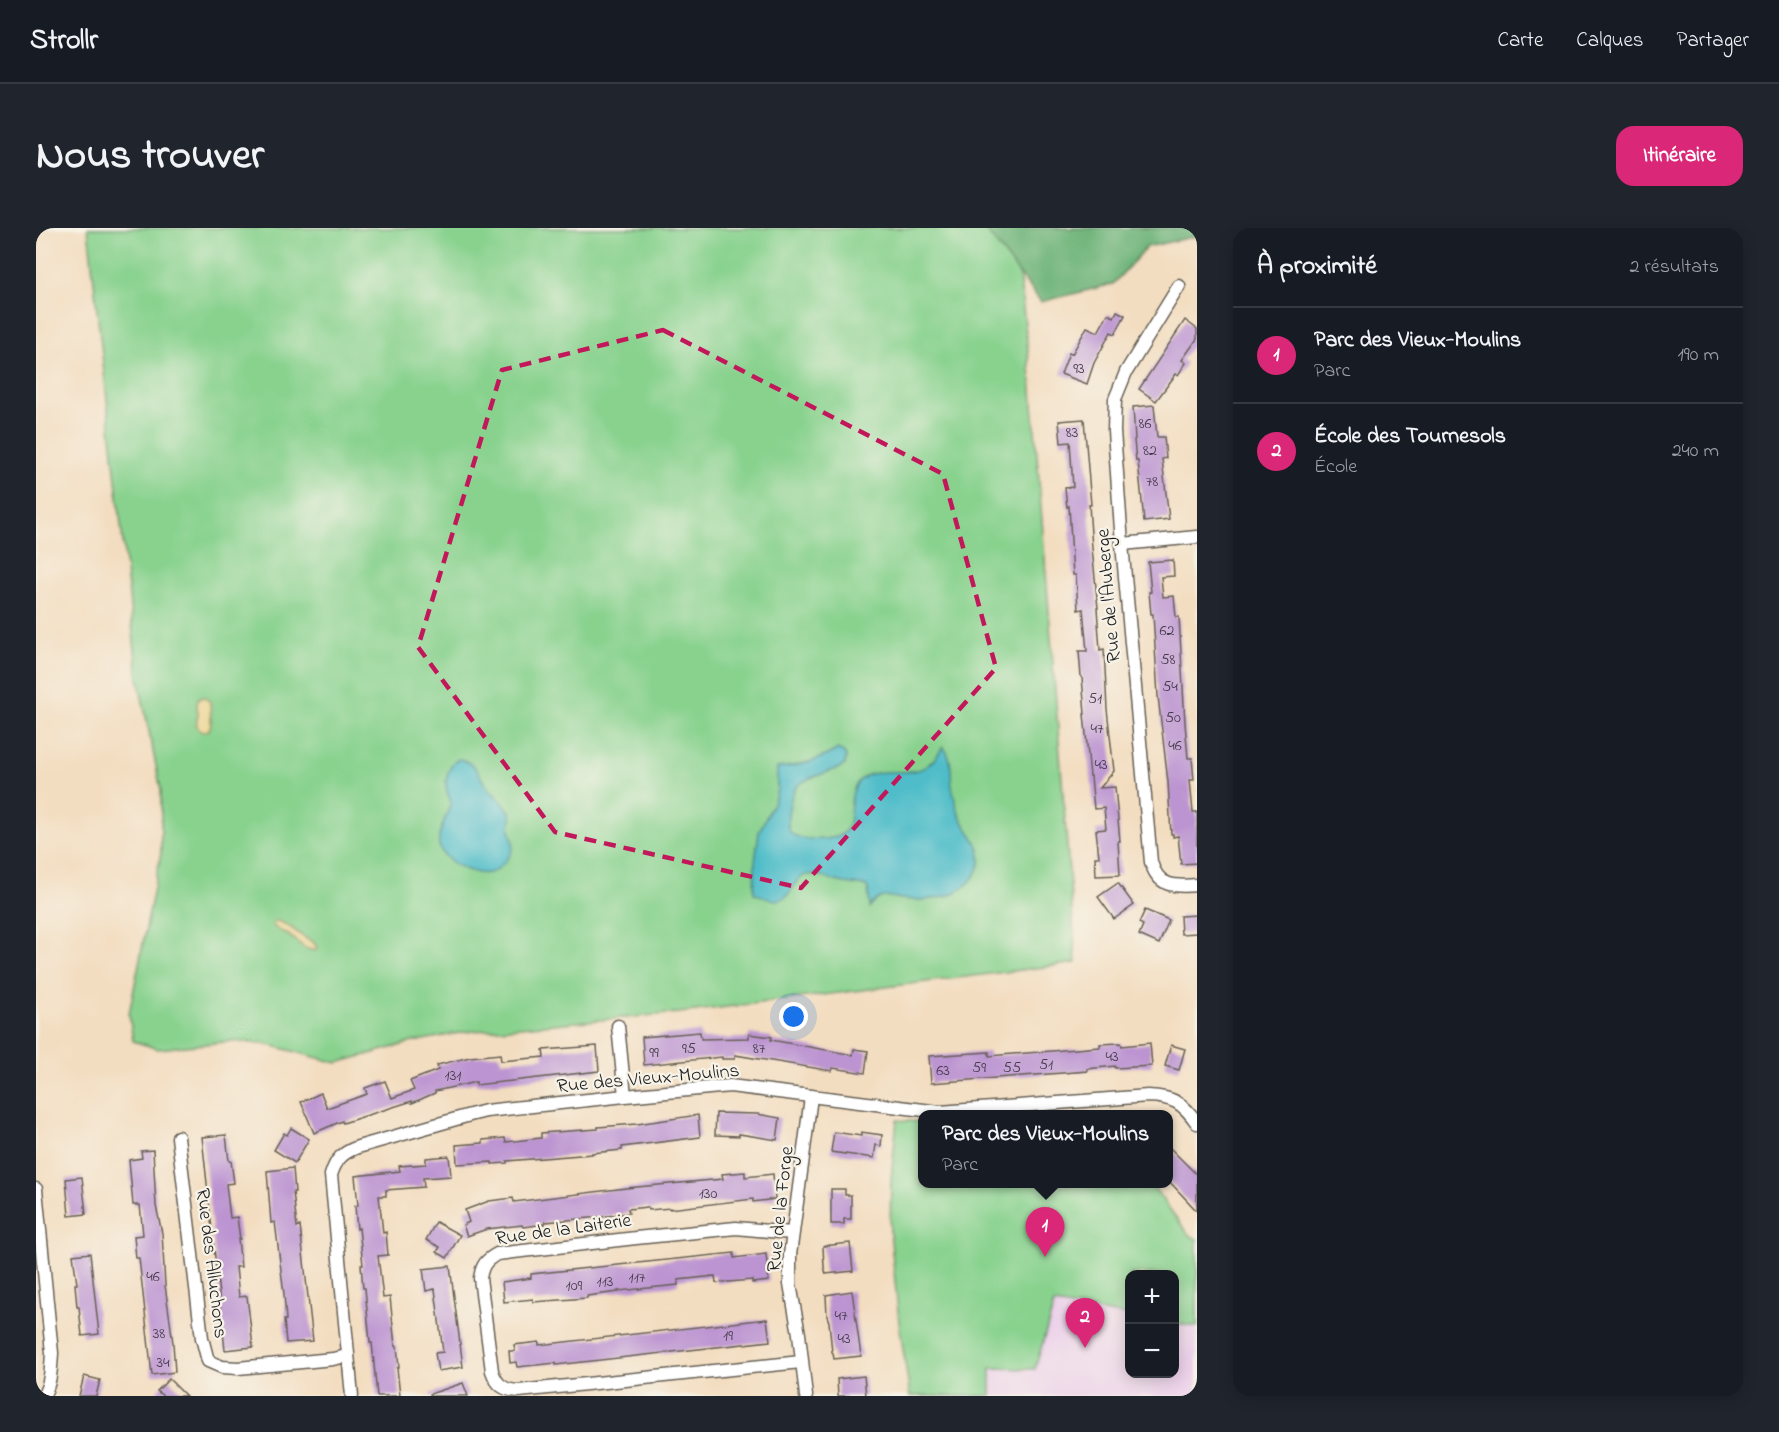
<!DOCTYPE html>
<html lang="fr">
<head>
<meta charset="utf-8">
<style>
  :root { --surface:#171b24; --page:#20242c; --text:#f1f3f6; --muted:#9ea1a6; --line:#363941; --accent:#db2777 }
  body { margin:0; font-family:"Indie Flower",sans-serif; background:var(--page); color:var(--text) }
  .controls { position:absolute; right:18px; bottom:18px; display:grid; overflow:hidden; border-radius:12px; box-shadow:0 3px 15px #0003 }
  .controls button { width:54px; height:54px; display:grid; place-items:center; padding:0; border:0; border-bottom:2px solid var(--line); background:var(--surface); color:var(--text); font:30px sans-serif }
  .you { position:absolute; left:758px; top:789px; width:21px; height:21px; margin:-15px; border:4px solid #fff; border-radius:50%; background:#1a73e8; box-shadow:0 0 0 9px #1a73e833 }
  .badge { display:grid; place-items:center; width:39px; height:39px; border-radius:50%; background:var(--accent); color:#fff; font-size:20px; font-weight:700 }
  .pin { position:absolute; translate:-50% -50px; filter:drop-shadow(0 2px 3px #0008) }
  .pin::after { content:''; position:absolute; top:32px; width:21px; height:18px; background:inherit; clip-path:polygon(0 0,100% 0,50% 100%) }
  .popup { position:absolute; left:882px; top:882px; width:255px; height:78px; box-sizing:border-box; display:grid; place-content:center; border-radius:12px; background:var(--surface); filter:drop-shadow(0 2px 4px #0005); font-size:20px; white-space:nowrap; color:var(--muted) }
  .popup b { font-size:22px; color:var(--text) }
  .popup::after { content:''; position:absolute; left:50%; top:100%; margin-left:-12px; border:12px solid transparent; border-top-color:var(--surface) }
  .list { margin:0; padding:0; list-style:none }
  h2 { display:flex; justify-content:space-between; align-items:center; height:78px; margin:0; padding:0 24px; font-size:26px }
  h2 small { font-size:20px; font-weight:400; color:var(--muted) }
  .list li { display:grid; grid-template-columns:39px 1fr auto; gap:18px; align-items:center; box-sizing:border-box; height:96px; padding:0 24px; border-top:2px solid var(--line) }
  .list b { display:block; font-size:22px; white-space:nowrap }
  .list p { margin:0; font-size:20px; white-space:nowrap; color:var(--muted) }
  .list em { font-size:20px; font-style:normal; color:var(--muted) }
  .map { position:relative; flex:none; width:1161px; height:1168px; overflow:hidden; border-radius:18px }
  header { display:flex; align-items:center; gap:36px; box-sizing:border-box; height:84px; padding:0 30px; background:var(--surface); border-bottom:2px solid var(--line) }
  header strong { font-size:28px }
  nav { display:flex; gap:33px; margin-inline-start:auto; font-size:21px }
  .intro { display:flex; align-items:center; justify-content:space-between; box-sizing:border-box; height:144px; padding:0 36px }
  h1 { margin:0; font-size:42px }
  .button { padding:15px 27px; border-radius:18px; background:var(--accent); color:#fff; font-size:21px; font-weight:700 }
  main { display:flex; gap:36px; padding:0 36px }
  aside { flex:1; background:var(--surface); border-radius:18px; box-shadow:0 3px 15px #0003 }
  .map>svg:first-child { display:block }
  .built { fill:#ecd1ea }
  .green { fill:#88d28e; stroke:#527755; stroke-width:1.5 }
  .forest { fill:#6eb479; stroke:#45684a; stroke-width:1.5 }
  .sand { fill:#eeda9e; stroke:#857b5d; stroke-width:1.5 }
  .water { fill:#50bdc9; stroke:#366c72; stroke-width:1.5 }
  .building { fill:#bc94d1 }
  .lines { fill:none; stroke-linecap:round; stroke-linejoin:round }
  .minor-casing { stroke:#676055; stroke-width:15 }
  .minor { stroke:#fff; stroke-width:12 }
  .marked { fill:none; stroke:#c2185b; stroke-width:4.5; stroke-dasharray:12 8; stroke-linejoin:round }
  .labels { text-anchor:middle; stroke-width:4.5; stroke-linejoin:round; paint-order:stroke }
  .number-label { font-size:16px; fill:#443a49 }
  .street-label { font-size:20px; fill:#1c1c1c; stroke:#f7f3e8 }
</style>
</head>
<body>
<header>
<strong>Strollr</strong>
<nav><a>Carte</a><a>Calques</a><a>Partager</a></nav>
</header>
<div class="intro"><h1>Nous trouver</h1><a class="button">Itinéraire</a></div>
<main>
<div class="map">
<svg width="1161" height="1168" viewBox="0 0 1161 1168">
  <rect width="100%" height="100%" fill="#f7f3e8"/>
  <filter id="ink" filterUnits="userSpaceOnUse"><feTurbulence type="fractalNoise" baseFrequency=".0167" numOctaves="2"/><feDisplacementMap in="SourceGraphic" scale="12" xChannelSelector="R" yChannelSelector="G"/><feConvolveMatrix kernelMatrix="1 2 1 2 8 2 1 2 1" color-interpolation-filters="sRGB"/></filter>
  <filter id="wash" filterUnits="userSpaceOnUse"><feTurbulence type="fractalNoise" baseFrequency=".008" numOctaves="4" result="noise"/><feDisplacementMap in="SourceGraphic" scale="24" xChannelSelector="R" yChannelSelector="G"/><feGaussianBlur stdDeviation="1.35" result="paint"/><feColorMatrix in="noise" values="0 0 0 0 0 0 0 0 0 0 0 0 0 0 0 0 0 1.4 0 .05"/><feComposite in="paint" operator="in"/></filter>
  <g filter="url(#wash)">
    <rect width="100%" height="100%" fill="#f3ddc0"/>
    <polygon class="built" points="1018,1076 1093,1088 1094,1146 1138,1146 1139,1095 1161,1099 1161,1168 955,1168 955,1140 998,1141"/>
    <g class="green">
      <polygon points="52,0 978,0 995,149 1040,735 643,785 428,804 377,814 301,835 230,816 197,813 122,821 97,813 93,786 125,625 125,562 102,450"/>
      <polygon points="861,892 886,894 886,956 1115,956 1153,1007 1161,1011 1161,1099 1139,1095 1138,1046 1094,1046 1093,1088 1018,1076 999,1141 955,1140 955,1168 874,1168 863,1094 854,1003 855,951"/>
    </g>
    <polygon class="forest" points="948,0 1161,0 1161,8 1111,19 1077,56 1005,74"/>
    <g class="sand">
      <path d="M168,469l6,5 1,21 -2,7 -7,2c-8,-6 -5,-10 -4,-18 0,-7 -3,-10 1,-16z"/>
      <path d="M240,693c15,2 23,17 36,20l5,6 -1,3c-12,2 -19,-10 -29,-16 -5,-2 -9,-4 -13,-7l-1,-4z"/>
    </g>
    <g class="water">
      <path d="M907,519c10,10 7,25 9,39 1,7 3,14 5,22 4,19 25,31 23,53 -1,15 -12,24 -24,31 -13,8 -38,9 -53,7 -8,-1 -16,-4 -23,-1 -5,2 -7,5 -10,9l-2,-19 -4,-2c-8,-2 -16,-2 -24,-4 -11,-2 -25,-11 -37,-6 -4,2 -7,6 -9,10 -11,21 -22,14 -40,7l1,-31 4,-30 15,-31 3,-11v-22c23,-2 42,-7 61,-19l4,2 4,5 -1,9c-15,8 -34,10 -47,20 -8,7 -14,41 -7,48 8,8 38,8 49,2 20,-10 0,-46 26,-59 5,-3 13,-3 18,-4 31,-1 41,4 59,-25z"/>
      <path d="M423,531c7,1 11,4 16,9 5,5 7,13 12,19 7,9 21,17 24,28 1,5 -1,9 -1,14 1,6 4,12 3,18 -1,8 -15,25 -24,26 -18,3 -53,-13 -50,-35 1,-12 9,-22 11,-34 1,-6 -2,-8 -3,-13 -3,-11 2,-27 12,-32z"/>
    </g>
    <g id="blocks">
      <g class="building">
        <polygon points="1081,83 1089,87 1079,106 1075,104 1058,135 1051,156 1025,146 1033,125 1036,126 1051,99 1062,104 1072,86 1078,89"/>
        <polygon points="1149,92 1161,101 1161,111 1146,132 1150,135 1142,147 1140,146 1120,173 1103,161"/>
        <polygon points="1118,177 1121,209 1128,209 1130,230 1126,231 1133,291 1108,294 1102,233 1100,233 1098,212 1099,211 1097,179"/>
        <polygon points="1048,191 1055,277 1053,277 1056,320 1062,380 1061,380 1064,422 1068,421 1071,481 1078,543 1064,560 1079,559 1084,613 1082,613 1084,647 1060,648 1059,629 1063,629 1060,602 1070,601 1068,580 1058,581 1055,548 1054,548 1048,486 1049,486 1046,449 1045,449 1043,423 1051,423 1047,381 1042,382 1040,347 1037,347 1033,278 1031,279 1029,260 1037,259 1034,214 1025,215 1023,193"/>
        <polygon points="1137,332 1138,348 1125,349 1127,369 1138,368 1140,389 1143,389 1149,495 1152,530 1156,530 1158,552 1154,552 1157,584 1161,584 1161,635 1145,636 1142,608 1137,609 1137,606 1135,606 1132,554 1122,468 1117,386 1115,386 1113,364 1115,364 1112,334"/>
        <polygon points="1082,655 1098,677 1078,691 1062,669"/>
        <polygon points="1109,682 1133,692 1123,716 1103,707 1107,697 1103,695"/>
        <polygon points="1161,687 1161,705 1145,706 1144,688"/>
        <polygon points="664,804 665,811 713,810 713,806 736,809 735,812 817,827 818,821 832,823 829,845 797,840 796,843 699,827 699,831 686,831 686,829 608,837 606,809"/>
        <polygon points="1085,815 1086,818 1114,815 1116,838 1079,840 1079,838 1051,841 1052,843 895,855 893,828 953,824 953,828 1064,819 1064,816"/>
        <polygon points="1135,817 1149,821 1143,842 1129,838"/>
        <polygon points="561,818 563,843 440,857 440,854 399,863 399,865 376,875 376,873 307,895 306,893 278,905 265,874 285,865 291,880 331,866 329,860 349,853 356,870 378,862 374,853 402,842 401,837 434,829 464,826 465,833 508,829 507,822"/>
        <polygon points="680,885 721,886 744,890 741,912 703,906 703,908 679,907"/>
        <polygon points="662,887 664,909 586,919 586,922 556,925 556,926 471,933 471,935 456,936 456,934 421,936 420,917 447,915 447,912 469,910 470,914 505,910 505,905 562,901 562,899 601,896"/>
        <polygon points="255,900 273,911 259,935 238,922 248,905 251,907"/>
        <polygon points="798,904 825,908 825,904 846,907 845,918 840,917 838,930 795,924"/>
        <polygon points="190,907 193,933 195,933 198,955 190,956 194,990 201,989 204,1011 202,1011 205,1039 200,1039 203,1069 211,1068 217,1119 189,1122 166,909"/>
        <polygon points="1132,918 1161,947 1161,983 1132,952"/>
        <polygon points="117,922 120,978 126,1005 129,1057 137,1115 139,1144 116,1147 103,1030 100,1030 98,1008 107,1007 104,977 97,977 93,932 106,930 105,923"/>
        <polygon points="413,928 415,948 387,950 388,959 350,962 350,968 343,968 347,1005 350,1004 352,1027 342,1028 347,1070 354,1069 359,1118 361,1118 363,1140 361,1140 364,1168 341,1168 336,1115 334,1115 329,1060 327,1060 325,1037 327,1037 323,1000 321,1001 319,978 322,977 319,948 364,943 363,938 390,936 390,930"/>
        <polygon points="257,940 259,964 257,964 261,999 264,998 277,1113 250,1115 248,1092 250,1092 248,1066 239,994 235,995 231,943"/>
        <polygon points="709,944 709,949 737,946 739,971 717,974 717,971 634,981 634,980 613,982 612,979 592,981 593,985 565,989 509,994 509,996 487,999 486,997 451,1001 431,1008 427,997 433,994 429,982 453,973 477,970 478,974 590,960 687,951 686,946"/>
        <polygon points="46,949 50,986 33,988 30,951"/>
        <polygon points="795,961 809,961 809,967 815,967 815,991 808,991 808,996 795,996"/>
        <polygon points="400,994 424,1007 411,1030 401,1024 404,1019 390,1012"/>
        <polygon points="814,1015 817,1043 790,1046 788,1039 787,1018"/>
        <polygon points="54,1025 63,1106 46,1108 43,1079 41,1079 39,1056 41,1056 37,1027"/>
        <polygon points="698,1025 698,1030 730,1026 733,1053 716,1055 716,1052 680,1055 679,1048 642,1052 642,1057 582,1063 583,1064 551,1068 551,1070 497,1074 497,1071 468,1074 466,1054 495,1050 495,1046"/>
        <polygon points="414,1038 427,1139 402,1143 399,1125 407,1124 399,1061 390,1063 387,1041"/>
        <polygon points="816,1063 825,1128 798,1131 797,1125 796,1124 793,1094 791,1088 790,1067"/>
        <polygon points="731,1091 734,1113 520,1137 520,1135 481,1139 480,1134 474,1135 473,1123 479,1123 478,1117 503,1114 503,1117"/>
        <polygon points="48,1148 64,1152 60,1168 43,1168"/>
        <polygon points="828,1148 830,1168 802,1168 801,1151"/>
        <polygon points="133,1151 150,1168 127,1168 121,1163"/>
        <polygon points="427,1155 432,1168 394,1168 394,1166"/>
      </g>
    </g>
  </g>
  <g filter="url(#ink)">
    <use href="#blocks" fill-opacity="0" stroke="#676055" stroke-width="1.5"/>
    <g class="lines">
      <g class="minor-casing">
        <g id="minor">
          <path d="M1143,58l-53,86 -11,27 -1,32 8,113 29,318c7,25 23,25 46,23"/>
          <polyline points="1086,316 1161,309"/>
          <polyline points="582,798 589,868"/>
          <polyline points="142,909 166,1110 172,1133 186,1139 202,1140 297,1131 311,1128"/>
          <path d="M0,961l16,164c-1,14 -1,31 -9,43"/>
          <path d="M756,1005l-56,-5 -100,10 -139,16c-11,6 -15,11 -17,24l12,93c5,14 11,19 27,20l282,-29"/>
          <path d="M316,1168l-21,-221c5,-16 11,-22 27,-28l112,-32 16,-4 139,-15 105,-10 210,26 208,-16c26,1 35,7 49,27"/>
          <polyline points="770,1168 763,1106 754,1056 754,1027 775,869"/>
        </g>
      </g>
      <use href="#minor" class="minor"/>
    </g>
  </g>
  <path class="marked" d="M627,102l280,144 53,194 -195,220 -246,-56 -137,-185 84,-277z"/>
  <g class="labels">
    <g class="number-label">
      <text x="1043" y="145">93</text>
      <text x="1109" y="200">86</text>
      <text x="1036" y="209">83</text>
      <text x="1114" y="227">82</text>
      <text x="1116" y="258">78</text>
      <text x="1131" y="407">62</text>
      <text x="1132" y="436">58</text>
      <text x="1134" y="463">54</text>
      <text x="1059" y="475">51</text>
      <text x="1137" y="494">50</text>
      <text x="1061" y="505">47</text>
      <text x="1139" y="522">46</text>
      <text x="1065" y="541">43</text>
      <text x="653" y="825">95</text>
      <text x="723" y="825">87</text>
      <text x="618" y="829">99</text>
      <text x="1076" y="833">43</text>
      <text x="1010" y="841">51</text>
      <text x="943" y="844">59</text>
      <text x="976" y="844">55</text>
      <text x="907" y="847">63</text>
      <text x="417" y="852">131</text>
      <text x="672" y="970">130</text>
      <text x="117" y="1053">46</text>
      <text x="601" y="1054">117</text>
      <text x="569" y="1058">113</text>
      <text x="538" y="1062">109</text>
      <text x="805" y="1092">47</text>
      <text x="123" y="1110">38</text>
      <text x="692" y="1112">19</text>
      <text x="808" y="1115">43</text>
      <text x="127" y="1139">34</text>
    </g>
    <g class="street-label">
      <text transform="translate(1071 368) rotate(-95)" y="7">Rue de l'Auberge</text>
      <text transform="translate(612 849) rotate(-5)" y="7">Rue des Vieux-Moulins</text>
      <text transform="translate(743 981) rotate(-84)" y="7">Rue de la Forge</text>
      <text transform="translate(527 1000) rotate(-8)" y="7">Rue de la Laiterie</text>
      <text transform="translate(177 1035) rotate(83)" y="7">Rue des Alluchons</text>
    </g>
  </g>
</svg>
<div class="controls">
<button>+</button>
<button>−</button>
</div>
<div class="you"></div>
<div class="pin badge" style="left:1009px;top:1029px">1</div>
<div class="popup"><b>Parc des Vieux-Moulins</b>Parc</div>
<div class="pin badge" style="left:1049px;top:1120px">2</div>
</div>
<aside>
<h2>À proximité<small>2 résultats</small></h2>
<ul class="list">
<li><span class="badge">1</span><div><b>Parc des Vieux-Moulins</b><p>Parc</p></div><em>190 m</em></li>
<li><span class="badge">2</span><div><b>École des Tournesols</b><p>École</p></div><em>240 m</em></li>
</ul>
</aside>
</main>
</body>
</html>
